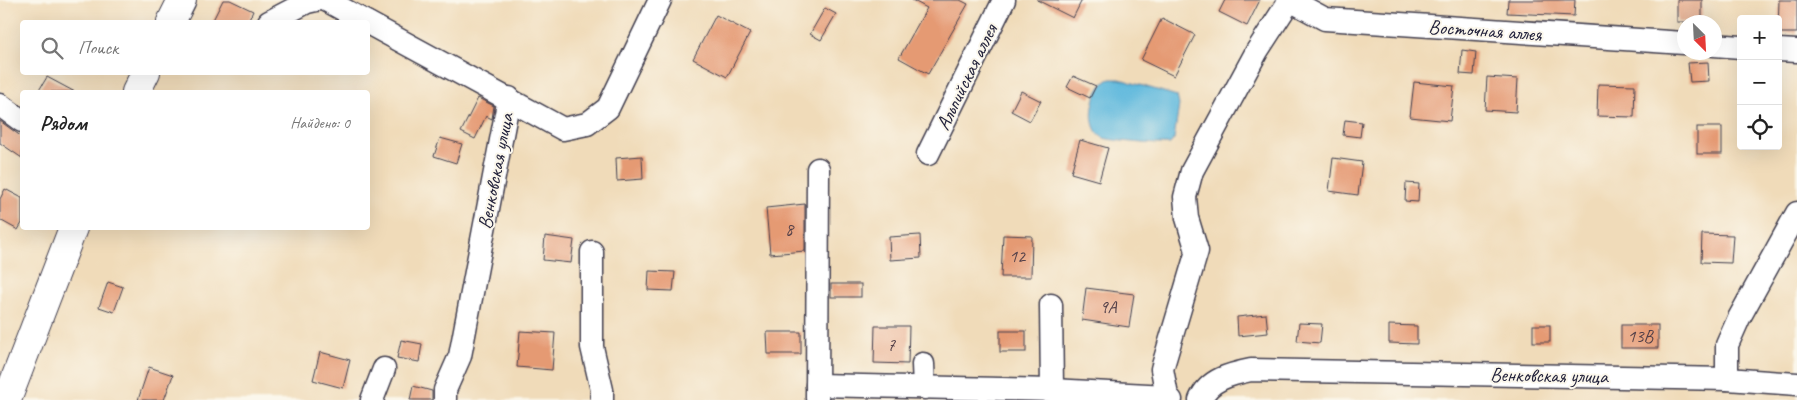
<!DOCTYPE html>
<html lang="ru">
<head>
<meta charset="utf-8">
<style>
  :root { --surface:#fff; --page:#f6f6f6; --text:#222; --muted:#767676; --line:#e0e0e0 }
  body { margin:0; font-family:Caveat,sans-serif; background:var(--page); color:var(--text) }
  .controls { position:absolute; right:15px; top:15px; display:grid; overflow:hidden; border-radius:5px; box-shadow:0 5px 20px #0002 }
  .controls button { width:45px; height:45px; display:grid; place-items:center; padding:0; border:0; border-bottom:1px solid var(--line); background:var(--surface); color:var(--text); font:25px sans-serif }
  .compass { position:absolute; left:1677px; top:15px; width:45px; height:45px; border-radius:50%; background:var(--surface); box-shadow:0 5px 20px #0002; rotate:156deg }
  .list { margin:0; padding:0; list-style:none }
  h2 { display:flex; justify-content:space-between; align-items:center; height:65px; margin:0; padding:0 20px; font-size:21px }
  h2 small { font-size:16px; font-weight:400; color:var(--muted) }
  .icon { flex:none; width:28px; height:28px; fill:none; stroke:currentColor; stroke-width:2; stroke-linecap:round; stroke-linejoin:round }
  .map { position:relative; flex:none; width:1797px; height:400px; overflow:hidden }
  .search { position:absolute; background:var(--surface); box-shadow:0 5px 20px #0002; left:20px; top:20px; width:350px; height:55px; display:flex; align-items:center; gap:12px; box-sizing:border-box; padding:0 18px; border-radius:5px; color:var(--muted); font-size:19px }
  .panel { position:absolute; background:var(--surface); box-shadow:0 5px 20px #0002; left:20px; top:90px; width:350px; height:140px; border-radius:5px }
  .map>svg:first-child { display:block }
  .water { fill:#60b9dd; stroke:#416e8c }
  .building { fill:#e59a73 }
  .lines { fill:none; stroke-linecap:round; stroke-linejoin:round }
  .minor-casing { stroke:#413e4e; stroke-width:25 }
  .major-casing { stroke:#413e4e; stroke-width:30 }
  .minor { stroke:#fff; stroke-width:22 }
  .major { stroke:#fff; stroke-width:28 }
  .labels { text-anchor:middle; stroke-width:4; stroke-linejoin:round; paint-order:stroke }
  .number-label { font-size:18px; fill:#534049 }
  .street-label { font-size:20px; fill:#22223b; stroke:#fbf7ec }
</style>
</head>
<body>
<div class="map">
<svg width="1797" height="400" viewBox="0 0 1797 400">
  <rect width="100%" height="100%" fill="#fbf7ec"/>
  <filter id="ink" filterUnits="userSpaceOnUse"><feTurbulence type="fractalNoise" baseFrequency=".02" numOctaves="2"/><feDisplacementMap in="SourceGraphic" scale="10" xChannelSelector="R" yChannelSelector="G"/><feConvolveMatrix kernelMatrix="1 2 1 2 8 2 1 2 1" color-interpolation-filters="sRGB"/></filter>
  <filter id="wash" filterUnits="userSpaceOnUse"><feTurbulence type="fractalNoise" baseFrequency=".0096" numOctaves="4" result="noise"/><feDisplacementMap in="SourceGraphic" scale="20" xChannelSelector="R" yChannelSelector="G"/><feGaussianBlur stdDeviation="1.12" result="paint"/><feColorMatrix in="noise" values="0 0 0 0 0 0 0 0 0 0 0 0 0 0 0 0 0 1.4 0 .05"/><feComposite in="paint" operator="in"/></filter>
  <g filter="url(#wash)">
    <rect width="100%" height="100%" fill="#f0dbb9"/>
    <path class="water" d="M1110,79h10l57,17 2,9 -5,34 -4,5c-9,1 -58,-3 -66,-6 -20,-9 -12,-52 6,-59z"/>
    <g id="blocks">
      <g class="building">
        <polygon points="223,0 230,0 253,11 248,22 212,22"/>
        <polygon points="912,0 960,0 968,4 928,74 899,58 927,8"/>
        <polygon points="1037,0 1082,0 1073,18"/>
        <polygon points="1225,0 1260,0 1247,26 1219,12"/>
        <polygon points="1508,0 1575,0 1574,16 1507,13"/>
        <rect x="1677" y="0" width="25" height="22"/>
        <polygon points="1779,0 1797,0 1797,33 1778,33"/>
        <polygon points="825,8 836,14 821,40 810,34"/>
        <polygon points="716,15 750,33 727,77 693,59"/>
        <polygon points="1162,18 1195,35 1174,76 1141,60"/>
        <polygon points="1462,50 1476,52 1474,75 1460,74"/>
        <polygon points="1708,62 1709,81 1690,82 1688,63"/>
        <polygon points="1073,76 1096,86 1090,98 1067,87"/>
        <polygon points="47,77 75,92 38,92"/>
        <polygon points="1487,77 1518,79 1516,112 1485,110"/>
        <polygon points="1414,82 1454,86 1450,121 1410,117"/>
        <polygon points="1598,84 1635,85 1634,117 1597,116"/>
        <polygon points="1021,91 1041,101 1030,121 1011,111"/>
        <polygon points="478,98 494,106 492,119 486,116 475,139 461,132"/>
        <polygon points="1345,120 1362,122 1360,137 1343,135"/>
        <polygon points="0,121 22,137 22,158 0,143"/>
        <rect x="1697" y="127" width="25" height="27"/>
        <polygon points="440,138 462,144 456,163 434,156"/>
        <polygon points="1080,140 1108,148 1099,181 1071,173"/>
        <polygon points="642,156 643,179 617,181 616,158"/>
        <polygon points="1333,158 1362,162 1358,195 1329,191"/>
        <polygon points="1406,183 1419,184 1418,202 1405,201"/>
        <polygon points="5,189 22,198 22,223 18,230 0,220 0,199"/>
        <polygon points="805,204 805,251 770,254 766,208"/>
        <polygon points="1702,234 1733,235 1731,263 1701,262"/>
        <polygon points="920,235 921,258 890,260 889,237"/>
        <polygon points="1003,235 1032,236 1031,277 1001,277"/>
        <polygon points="545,236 574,240 571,263 543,260"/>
        <polygon points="649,271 675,272 673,291 648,290"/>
        <polygon points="108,282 123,287 114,312 99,307"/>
        <rect x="831" y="284" width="30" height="13"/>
        <polygon points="1086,288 1134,294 1129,327 1082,320"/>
        <polygon points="1266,314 1268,333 1238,336 1237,317"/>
        <polygon points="1299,323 1322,324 1320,343 1297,341"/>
        <polygon points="1389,325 1417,326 1417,344 1389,343"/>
        <rect x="1533" y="325" width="17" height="17"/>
        <rect x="1621" y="325" width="37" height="23"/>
        <polygon points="875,326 909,326 908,364 874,363"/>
        <polygon points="520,331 555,333 552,370 517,367"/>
        <rect x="1000" y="331" width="26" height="21"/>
        <polygon points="767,332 801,332 801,354 768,354"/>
        <polygon points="401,340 422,344 419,362 397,358"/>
        <polygon points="320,352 350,360 343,388 313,380"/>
        <polygon points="149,367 173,375 164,400 138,400"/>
        <polygon points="413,386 432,391 432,400 410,400"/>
      </g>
    </g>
  </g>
  <g filter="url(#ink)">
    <use href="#blocks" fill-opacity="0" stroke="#413e4e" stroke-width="1"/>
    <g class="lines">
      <g class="minor-casing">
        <g id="minor">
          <polyline points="326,0 366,22"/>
          <polyline points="1290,0 1325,19 1684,43"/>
          <polyline points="269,22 307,2 316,0"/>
          <polyline points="368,23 563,129 587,124 608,108 660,0"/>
          <polyline points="1714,45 1741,47"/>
          <polyline points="1778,50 1797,51"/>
          <polyline points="0,105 22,121"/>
          <polyline points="928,154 1004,0"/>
          <polyline points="592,252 592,347 602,390 602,400"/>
          <polyline points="1051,305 1052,390"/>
          <polyline points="923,364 924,388"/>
          <polyline points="1727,379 1797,384"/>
          <polyline points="817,385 1052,390 1167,396 1171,400"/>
          <polyline points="1167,396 1162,369 1197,251 1187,218 1185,197 1192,171 1257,51 1290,0"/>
          <polyline points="817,398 818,169"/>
          <polyline points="372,400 384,369"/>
          <polyline points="445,400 445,390 460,356 509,98"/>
          <path d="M1200,400c9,-21 31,-26 51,-30l476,9v-34l12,-27 58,-105"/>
        </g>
      </g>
      <g class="major-casing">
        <g id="major">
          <polyline points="171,22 182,0"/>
          <polyline points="136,92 146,72"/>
          <polyline points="7,400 73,228"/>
        </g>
      </g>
      <use href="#minor" class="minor"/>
      <use href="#major" class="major"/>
    </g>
  </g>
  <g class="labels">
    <g class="number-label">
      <text x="789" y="235">8</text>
      <text x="1017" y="262">12</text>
      <text x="1108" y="313">9А</text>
      <text x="1640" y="342">13В</text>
      <text x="891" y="351">7</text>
    </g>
    <g class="street-label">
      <text transform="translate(1485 30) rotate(4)" y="7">Восточная аллея</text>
      <text transform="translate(966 77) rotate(-64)" y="7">Альпийская аллея</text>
      <text transform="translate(495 171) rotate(-79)" y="7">Венковская улица</text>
      <text transform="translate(1549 375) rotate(1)" y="7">Венковская улица</text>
    </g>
  </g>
</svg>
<div class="controls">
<button>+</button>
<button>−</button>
<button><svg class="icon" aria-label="locate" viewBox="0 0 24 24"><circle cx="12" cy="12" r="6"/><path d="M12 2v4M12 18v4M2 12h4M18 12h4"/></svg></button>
</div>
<svg class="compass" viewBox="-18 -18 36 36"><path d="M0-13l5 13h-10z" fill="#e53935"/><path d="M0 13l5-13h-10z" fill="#767676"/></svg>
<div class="search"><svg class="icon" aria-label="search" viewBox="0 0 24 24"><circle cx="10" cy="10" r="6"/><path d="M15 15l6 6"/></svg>Поиск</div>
<section class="panel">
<h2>Рядом<small>Найдено: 0</small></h2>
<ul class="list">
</ul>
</section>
</div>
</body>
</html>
